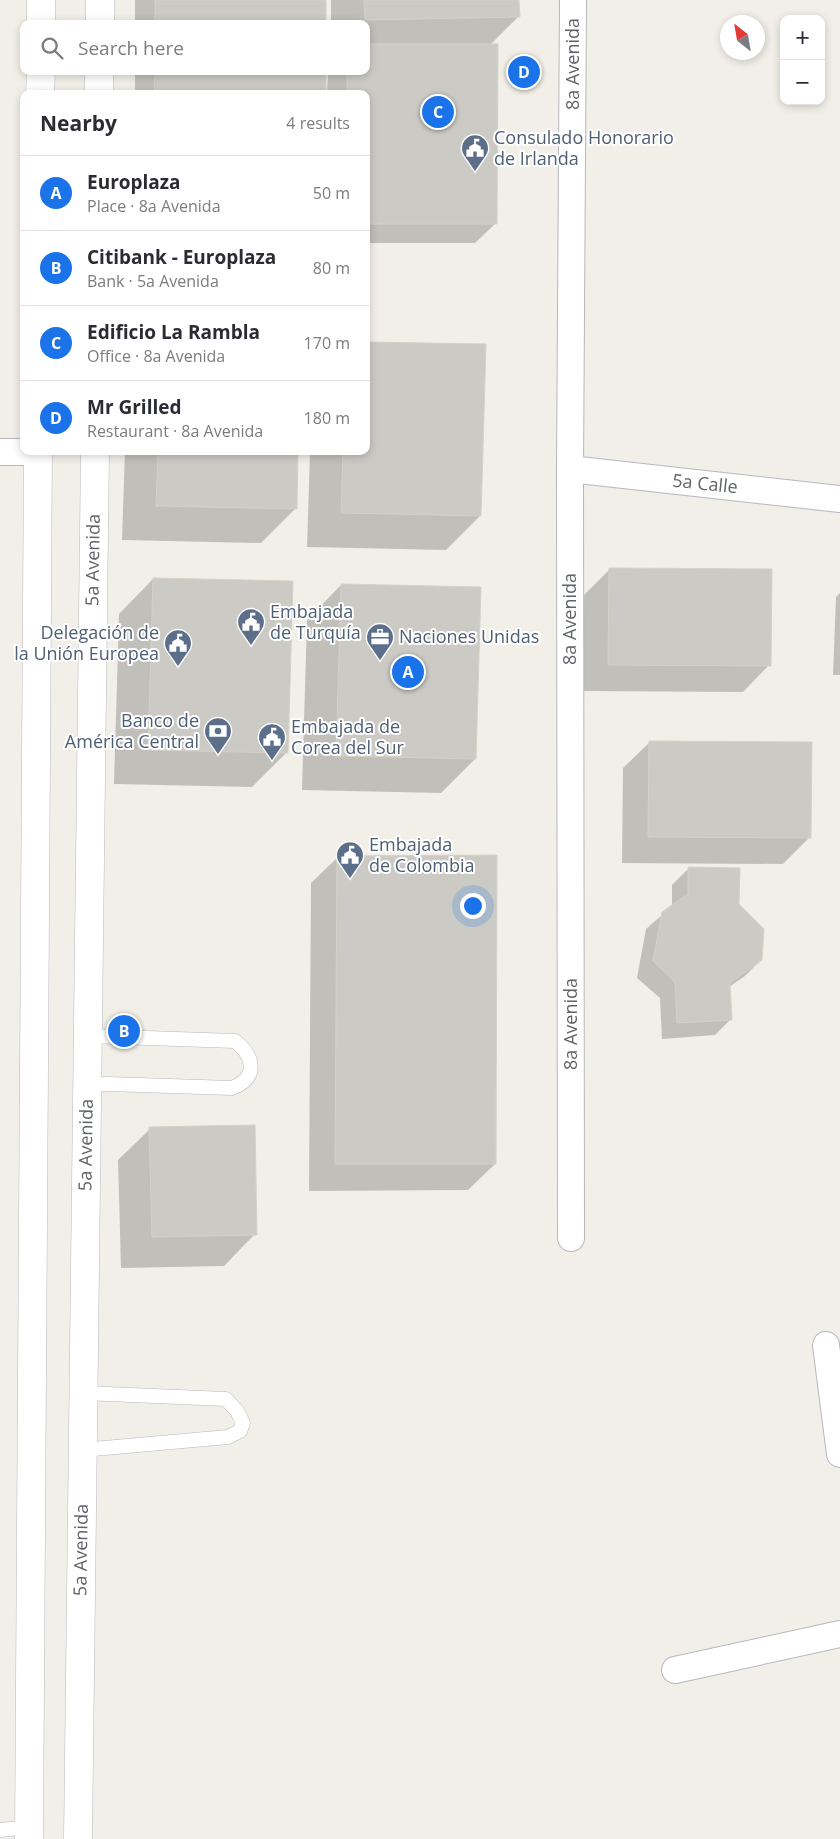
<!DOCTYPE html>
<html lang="en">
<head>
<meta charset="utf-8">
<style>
  :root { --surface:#fff; --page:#f7f7f7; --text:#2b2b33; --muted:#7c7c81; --line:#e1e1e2; --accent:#1a73e8 }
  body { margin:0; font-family:"Open Sans",sans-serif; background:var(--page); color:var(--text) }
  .controls { position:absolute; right:15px; top:15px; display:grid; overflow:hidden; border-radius:10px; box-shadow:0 2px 8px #0003 }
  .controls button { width:45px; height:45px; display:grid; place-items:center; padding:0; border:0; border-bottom:1px solid var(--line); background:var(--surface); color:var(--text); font:25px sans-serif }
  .compass { position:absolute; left:720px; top:15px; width:45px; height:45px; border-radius:50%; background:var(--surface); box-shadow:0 2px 8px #0003; rotate:329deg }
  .you { position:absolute; left:472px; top:905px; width:18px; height:18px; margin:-12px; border:4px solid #fff; border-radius:50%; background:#1a73e8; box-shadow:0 0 0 8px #1a73e833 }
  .badge { display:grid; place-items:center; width:32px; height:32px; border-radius:50%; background:var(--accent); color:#fff; font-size:16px; font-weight:700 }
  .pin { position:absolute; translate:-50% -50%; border:2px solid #fff; box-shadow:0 1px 5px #0006 }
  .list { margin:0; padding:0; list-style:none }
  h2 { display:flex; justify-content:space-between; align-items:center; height:65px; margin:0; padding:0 20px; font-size:21px }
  h2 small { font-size:16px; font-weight:400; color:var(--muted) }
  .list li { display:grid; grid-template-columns:32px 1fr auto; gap:15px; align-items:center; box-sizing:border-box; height:75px; padding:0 20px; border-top:1px solid var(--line) }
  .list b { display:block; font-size:19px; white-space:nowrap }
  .list p { margin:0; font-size:16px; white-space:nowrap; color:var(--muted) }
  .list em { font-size:16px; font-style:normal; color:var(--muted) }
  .icon { flex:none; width:28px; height:28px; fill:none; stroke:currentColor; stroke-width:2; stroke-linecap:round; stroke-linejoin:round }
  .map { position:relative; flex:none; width:840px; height:1839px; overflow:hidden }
  .search { position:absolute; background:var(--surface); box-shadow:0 2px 8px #0003; left:20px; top:20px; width:350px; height:55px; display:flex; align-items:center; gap:12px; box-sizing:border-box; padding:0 18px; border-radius:10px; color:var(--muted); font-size:19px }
  .panel { position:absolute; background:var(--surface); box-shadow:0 2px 8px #0003; left:20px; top:90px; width:350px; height:365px; border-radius:10px }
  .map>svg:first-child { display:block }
  .shadow { fill:#0003 }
  .building { fill:#cccac5; stroke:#d6d1c6 }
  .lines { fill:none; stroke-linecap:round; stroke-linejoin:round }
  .lane-casing { stroke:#b5b8bc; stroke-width:15 }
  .street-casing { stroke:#b5b8bc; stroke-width:28 }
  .secondary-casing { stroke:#b6babf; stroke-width:29 }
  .lane { stroke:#fff; stroke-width:14 }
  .street { stroke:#fff; stroke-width:26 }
  .secondary { stroke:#fff; stroke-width:28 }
  .labels { text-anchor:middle; stroke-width:4; stroke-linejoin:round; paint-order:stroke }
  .street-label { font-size:18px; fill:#5f6368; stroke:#fff }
  .service-label { font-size:18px; fill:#4e5e75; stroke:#fff; text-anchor:start }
</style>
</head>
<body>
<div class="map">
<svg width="840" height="1839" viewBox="0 0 840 1839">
  <rect width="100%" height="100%" fill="#f1efe8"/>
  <g class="shadow">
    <rect x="135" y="0" width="190" height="24"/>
    <polygon points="331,0 518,0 518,17 490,45 496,223 475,243 366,243 366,94 327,94 328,71 366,71 366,24 331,24"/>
    <rect x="135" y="71" width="190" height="23"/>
    <polygon points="125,451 297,451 295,509 261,543 122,540"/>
    <polygon points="310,451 366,451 480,516 446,550 307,547"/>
    <polygon points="609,570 769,665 743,692 582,691 583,596"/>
    <polygon points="153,579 287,752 252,787 114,784 119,614"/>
    <polygon points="341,585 475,759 441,793 302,790 307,620"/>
    <polygon points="840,593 840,675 833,675 836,597"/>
    <polygon points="650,742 809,838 783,864 622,863 623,768"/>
    <polygon points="338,857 495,1164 468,1190 309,1191 311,883"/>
    <polygon points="688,869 761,960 745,976 729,987 731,1019 715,1035 662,1039 660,998 637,978 646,929 672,906 672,885"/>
    <polygon points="150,1129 255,1234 224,1266 121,1268 118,1160"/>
  </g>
  <g class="building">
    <rect x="155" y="0" width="171" height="24"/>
    <polygon points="364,0 519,0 520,17 365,20"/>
    <polygon points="366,44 498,44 497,224 366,224 366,94 347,94 347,71 366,71"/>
    <polygon points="155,71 326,71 326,94 154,94"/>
    <polygon points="366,342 486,344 481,516 341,513 343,451 366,451"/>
    <polygon points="158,451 298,451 297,509 156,506"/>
    <polygon points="609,568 772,569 771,666 608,665"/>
    <polygon points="153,578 293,581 288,753 148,750"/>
    <polygon points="341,584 481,587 476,759 336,756"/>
    <polygon points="649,741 812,742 811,838 648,837"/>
    <polygon points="497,855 496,1164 335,1164 337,856"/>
    <polygon points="688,867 740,868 739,904 764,929 762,960 730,983 732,1020 677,1023 675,982 653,961 662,912 688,894"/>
    <polygon points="255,1125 257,1235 152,1237 149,1127"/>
  </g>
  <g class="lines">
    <g class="lane-casing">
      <g id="lane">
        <path d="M87,1085l21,-1 124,4c26,-10 23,-31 3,-47l-147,-5"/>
        <polyline points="82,1450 228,1437 240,1431 243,1423 237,1411 226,1399 83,1393"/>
        <polyline points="0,1830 30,1827"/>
      </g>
    </g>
    <g class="street-casing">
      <g id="street">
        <polyline points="0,452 38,452"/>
        <polyline points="570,469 840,499"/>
        <polyline points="571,1238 570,469 573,0"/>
        <polyline points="826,1345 840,1454"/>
        <polyline points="675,1670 840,1634"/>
      </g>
    </g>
    <g class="secondary-casing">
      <g id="secondary">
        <polyline points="41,24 41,0"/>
        <polyline points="100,24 100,0"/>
        <polyline points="40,94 41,71"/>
        <polyline points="99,94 99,71"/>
        <polyline points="29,1839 38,451"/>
        <polyline points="78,1839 95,451"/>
      </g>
    </g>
    <use href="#lane" class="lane"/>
    <use href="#street" class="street"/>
    <use href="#secondary" class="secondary"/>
  </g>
  <defs>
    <g id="civic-pin" transform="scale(1.4375)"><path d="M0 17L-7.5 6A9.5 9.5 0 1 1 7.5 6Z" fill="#5c6f8a" stroke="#fff"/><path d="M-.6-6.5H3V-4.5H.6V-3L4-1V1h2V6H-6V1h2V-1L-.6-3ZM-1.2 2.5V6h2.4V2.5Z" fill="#fff"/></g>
    <g id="office-pin" transform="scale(1.4375)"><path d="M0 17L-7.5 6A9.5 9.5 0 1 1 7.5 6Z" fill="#5c6f8a" stroke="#fff"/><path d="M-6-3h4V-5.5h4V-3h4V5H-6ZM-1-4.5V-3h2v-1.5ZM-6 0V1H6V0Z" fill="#fff"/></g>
    <g id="bank-pin" transform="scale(1.4375)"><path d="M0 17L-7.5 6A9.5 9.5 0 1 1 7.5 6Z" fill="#5c6f8a" stroke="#fff"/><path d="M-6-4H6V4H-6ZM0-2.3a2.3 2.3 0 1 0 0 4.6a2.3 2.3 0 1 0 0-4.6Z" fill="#fff"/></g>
  </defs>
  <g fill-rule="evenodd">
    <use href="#civic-pin" x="475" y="148"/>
    <use href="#civic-pin" x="251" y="622"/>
    <use href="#office-pin" x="380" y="637"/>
    <use href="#civic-pin" x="178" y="643"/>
    <use href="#bank-pin" x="218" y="731"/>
    <use href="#civic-pin" x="272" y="737"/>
    <use href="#civic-pin" x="350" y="855"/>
  </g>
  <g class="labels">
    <g class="street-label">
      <text transform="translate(573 64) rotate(-90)" y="6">8a Avenida</text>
      <text transform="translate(705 484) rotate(6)" y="6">5a Calle</text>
      <text transform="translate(93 560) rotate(-89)" y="6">5a Avenida</text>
      <text transform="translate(570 619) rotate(-90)" y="6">8a Avenida</text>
      <text transform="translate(571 1024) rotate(-90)" y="6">8a Avenida</text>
      <text transform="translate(86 1145) rotate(-89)" y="6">5a Avenida</text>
      <text transform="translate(81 1550) rotate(-89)" y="6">5a Avenida</text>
    </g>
    <g class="service-label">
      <text x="494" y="144">Consulado Honorario<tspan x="494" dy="21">de Irlanda</tspan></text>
      <text x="270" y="618">Embajada<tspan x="270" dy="21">de Turquía</tspan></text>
      <text x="159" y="639" text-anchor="end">Delegación de<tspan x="159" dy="21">la Unión Europea</tspan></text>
      <text x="399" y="643">Naciones Unidas</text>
      <text x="199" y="727" text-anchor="end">Banco de<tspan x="199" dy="21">América Central</tspan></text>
      <text x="291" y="733">Embajada de<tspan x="291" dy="21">Corea del Sur</tspan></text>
      <text x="369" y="851">Embajada<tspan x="369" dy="21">de Colombia</tspan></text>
    </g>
  </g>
</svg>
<div class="controls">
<button>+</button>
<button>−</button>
</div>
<svg class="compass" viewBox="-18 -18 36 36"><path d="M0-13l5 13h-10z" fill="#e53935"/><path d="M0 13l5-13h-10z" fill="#7c7c81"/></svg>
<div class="you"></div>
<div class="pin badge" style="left:408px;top:672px">A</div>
<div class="pin badge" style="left:124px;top:1031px">B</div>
<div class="pin badge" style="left:438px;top:112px">C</div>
<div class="pin badge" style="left:524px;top:72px">D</div>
<div class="search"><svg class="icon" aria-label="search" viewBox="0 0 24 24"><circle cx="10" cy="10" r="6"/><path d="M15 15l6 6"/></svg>Search here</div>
<section class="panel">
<h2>Nearby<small>4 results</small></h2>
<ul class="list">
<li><span class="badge">A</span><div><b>Europlaza</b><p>Place · 8a Avenida</p></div><em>50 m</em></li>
<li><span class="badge">B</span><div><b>Citibank - Europlaza</b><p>Bank · 5a Avenida</p></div><em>80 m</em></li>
<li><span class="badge">C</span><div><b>Edificio La Rambla</b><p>Office · 8a Avenida</p></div><em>170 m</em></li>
<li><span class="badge">D</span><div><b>Mr Grilled</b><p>Restaurant · 8a Avenida</p></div><em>180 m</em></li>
</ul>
</section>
</div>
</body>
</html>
